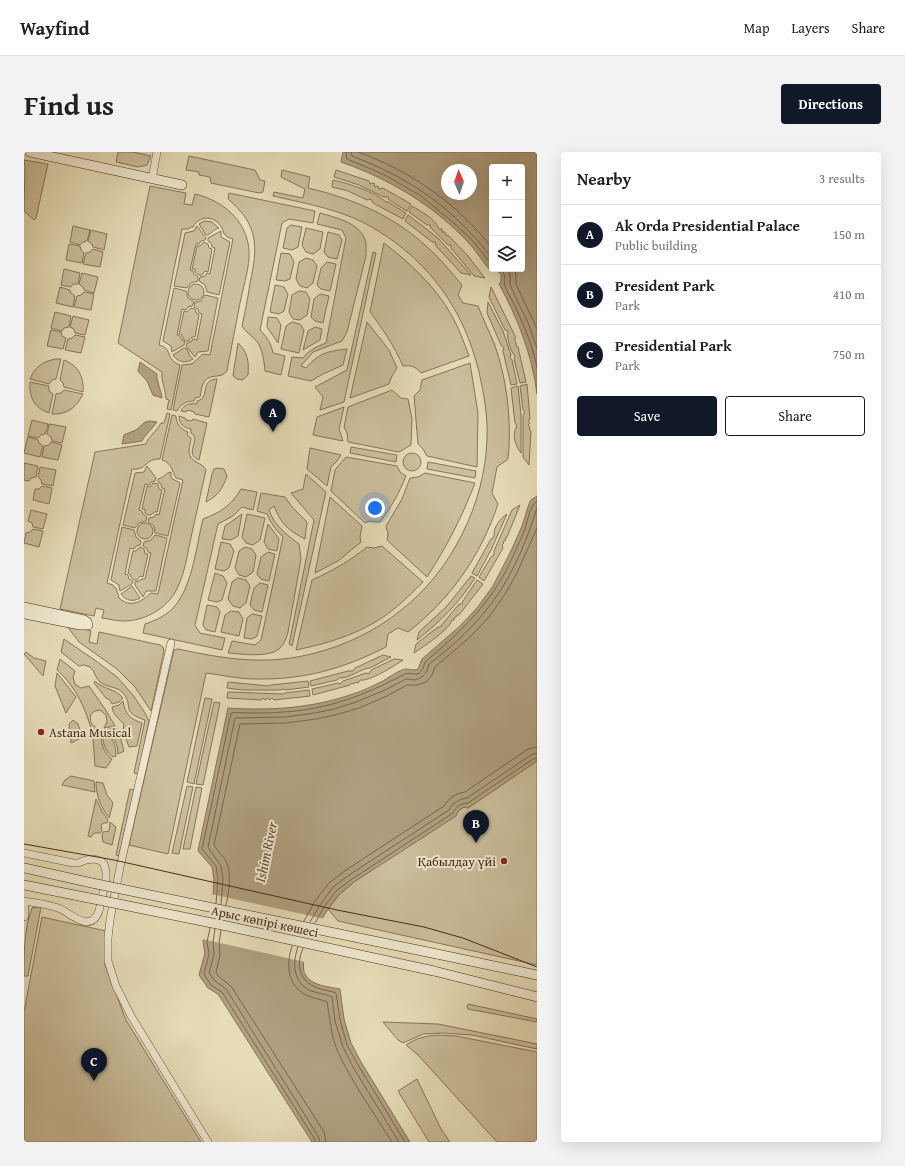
<!DOCTYPE html>
<html lang="en">
<head>
<meta charset="utf-8">
<style>
  :root { --surface:#fff; --page:#f2f2f2; --text:#202124; --muted:#757577; --line:#e0e0e0; --accent:#111827 }
  body { margin:0; font-family:"Gentium Book Plus",serif; background:var(--page); color:var(--text) }
  .controls { position:absolute; right:12px; top:12px; display:grid; overflow:hidden; border-radius:4px; box-shadow:0 4px 16px #0002 }
  .controls button { width:36px; height:36px; display:grid; place-items:center; padding:0; border:0; border-bottom:1px solid var(--line); background:var(--surface); color:var(--text); font:20px sans-serif }
  .compass { position:absolute; left:417px; top:12px; width:36px; height:36px; border-radius:50%; background:var(--surface); box-shadow:0 4px 16px #0002; rotate:358deg }
  .you { position:absolute; left:351px; top:356px; width:14px; height:14px; margin:-10px; border:3px solid #fff; border-radius:50%; background:#1a73e8; box-shadow:0 0 0 6px #1a73e833 }
  .badge { display:grid; place-items:center; width:26px; height:26px; border-radius:50%; background:var(--accent); color:#fff; font-size:13px; font-weight:700 }
  .pin { position:absolute; translate:-50% -33px; filter:drop-shadow(0 1px 2px #0008) }
  .pin::after { content:''; position:absolute; top:21px; width:14px; height:12px; background:inherit; clip-path:polygon(0 0,100% 0,50% 100%) }
  .list { margin:0; padding:0; list-style:none }
  h2 { display:flex; justify-content:space-between; align-items:center; height:52px; margin:0; padding:0 16px; font-size:17px }
  h2 small { font-size:13px; font-weight:400; color:var(--muted) }
  .list li { display:grid; grid-template-columns:26px 1fr auto; gap:12px; align-items:center; box-sizing:border-box; height:60px; padding:0 16px; border-top:1px solid var(--line) }
  .list b { display:block; font-size:15px; white-space:nowrap }
  .list p { margin:0; font-size:13px; white-space:nowrap; color:var(--muted) }
  .list em { font-size:13px; font-style:normal; color:var(--muted) }
  .actions { display:flex; gap:8px; padding:12px 16px }
  .actions a { flex:1; padding:9px 0; border:1px solid var(--accent); border-radius:4px; text-align:center; font-size:14px; color:var(--accent) }
  .actions .main { background:var(--accent); color:#fff }
  .icon { flex:none; width:22px; height:22px; fill:none; stroke:currentColor; stroke-width:2; stroke-linecap:round; stroke-linejoin:round }
  .map { position:relative; flex:none; width:513px; height:990px; overflow:hidden; border-radius:4px }
  header { display:flex; align-items:center; gap:24px; box-sizing:border-box; height:56px; padding:0 20px; background:var(--surface); border-bottom:1px solid var(--line) }
  header strong { font-size:19px }
  nav { display:flex; gap:22px; margin-inline-start:auto; font-size:14px }
  .intro { display:flex; align-items:center; justify-content:space-between; box-sizing:border-box; height:96px; padding:0 24px }
  h1 { margin:0; font-size:28px }
  .button { padding:10px 18px; border-radius:4px; background:var(--accent); color:#fff; font-size:14px; font-weight:700 }
  main { display:flex; gap:24px; padding:0 24px }
  aside { flex:1; background:var(--surface); border-radius:4px; box-shadow:0 4px 16px #0002 }
  .map>svg:first-child { display:block }
  .green { fill:#cbbe9c; stroke:#887459 }
  .water { fill:#b0a080; stroke:#867156; fill-rule:evenodd }
  .pier { fill:#e6dcb7 }
  .lines { fill:none; stroke-linecap:round; stroke-linejoin:round }
  .shore { stroke:#7b664b; stroke-width:1 }
  .street-casing { stroke:#6e573e; stroke-width:8 }
  .secondary-casing { stroke:#462b16; stroke-width:10 }
  .street { stroke:#efe8d0; stroke-width:7 }
  .secondary { stroke:#efe8d0; stroke-width:9 }
  .tram { stroke:#462b16; stroke-width:1 }
  .secondary-bridge-casing { stroke:#462b16; stroke-width:10; stroke-linecap:butt }
  .secondary-bridge { stroke:#efe8d0; stroke-width:9 }
  .poi-dot { fill:#8f2418; stroke:#efe8d0; stroke-width:1.5 }
  .labels { text-anchor:middle; stroke-width:4; stroke-linejoin:round; paint-order:stroke }
  .poi-label { font-size:13px; fill:#462b16; stroke:#efe8d0; text-anchor:start }
  .street-label { font-size:13px; fill:#462b16; stroke:#efe8d0 }
  .water-label { font-size:14px; font-style:italic; fill:#604830; stroke:#efe8d0 }
</style>
</head>
<body>
<header>
<strong>Wayfind</strong>
<nav><a>Map</a><a>Layers</a><a>Share</a></nav>
</header>
<div class="intro"><h1>Find us</h1><a class="button">Directions</a></div>
<main>
<div class="map">
<svg width="513" height="990" viewBox="0 0 513 990">
  <rect width="100%" height="100%" fill="#e6dcb7"/>
  <filter id="stains"><feTurbulence type="fractalNoise" baseFrequency=".005" numOctaves="4"/><feColorMatrix values="0 0 0 0 .2 0 0 0 0 .09 0 0 0 0 .02 0 0 0 .5 -.17"/></filter>
  <radialGradient id="worn" r=".72"><stop offset=".6" stop-color="#630" stop-opacity="0"/><stop offset="1" stop-color="#630" stop-opacity=".3"/></radialGradient>
  <g class="green">
    <polygon points="94,0 109,0 127,4 123,13 114,15 92,10"/>
    <polygon points="165,4 231,18 236,28 241,29 239,40 235,41 187,31 186,25 175,23 175,20 162,18"/>
    <polygon points="0,8 24,12 12,66 10,68 0,59 1,14"/>
    <path d="M258,18l28,7 -2,11c43,10 84,27 117,57 14,12 25,26 37,40l-4,10 5,8 15,3c5,13 11,25 16,37 13,36 18,78 14,116l-11,8 -5,26 6,11c-17,51 -47,95 -90,128l-10,-4 -10,6 -2,13c-43,22 -83,33 -131,32 -17,0 -33,-4 -49,-6l-38,181 -39,-9 45,-195 4,-1c47,10 89,17 137,4 31,-8 60,-22 85,-42 51,-39 85,-107 87,-172 1,-22 -3,-45 -8,-67 -15,-62 -49,-110 -104,-143 -31,-19 -67,-25 -102,-33l1,-4 29,6 2,-9 -24,-12z"/>
    <polygon points="312,18 345,29 346,32 350,31 351,35 354,34 355,37 359,36 387,52 383,59 365,48 364,45 360,45 335,33 310,25"/>
    <path d="M309,28c14,3 43,12 53,22h2l18,11 -3,6 -30,-16 -2,-4 -4,1 -19,-9 -16,-4z"/>
    <path d="M126,34l36,7 -2,11 8,1 3,-11c30,7 56,30 54,64 -1,15 -6,30 -9,45 -4,22 -9,45 -13,68 -6,9 -20,1 -24,13 -2,4 -2,9 -3,13l-5,1 -1,3c-8,0 -13,3 -17,10l-4,-1 9,-45 10,-1 11,-10 7,1 23,-116 -6,-2 -2,-3h-1c-3,-17 -23,-22 -31,-7h-2l-2,2h-7l-23,116c14,3 6,15 21,20l-9,45 -4,-1 2,-9 -3,-1c0,-9 -5,-18 -4,-27l-44,-29z"/>
    <path d="M205,41l86,18 -2,12 -24,-4 -7,4 -22,107c7,7 11,13 13,23l12,3 -4,19 -16,-4c-1,-9 -2,-20 -7,-28 -4,-6 -12,-10 -16,-17 3,-14 6,-28 8,-43 8,-36 9,-58 -22,-84z"/>
    <path d="M388,54c8,5 24,13 27,23h3v3h3l1,3 3,1 19,20 17,22 -11,-2 -23,-28v-3h-3l-17,-17 -1,-3h-3l-18,-13z"/>
    <path d="M296,61c14,4 37,9 44,24 3,6 2,12 2,19l-19,76 -5,9 -29,11 -12,14 5,2c13,-15 22,-17 41,-19l-4,16 -20,9 -12,7 -23,-5 4,-19 11,1c6,-8 13,-11 23,-15l20,-105 -4,-8 -25,-6z"/>
    <polygon points="384,63 414,86 447,123 437,121 412,94 411,90 408,90 381,69"/>
    <path d="M180,69l8,1 7,6c-6,1 -8,7 -13,7l-7,-11z"/>
    <polygon points="267,73 278,75 274,95 268,98 259,96 263,76"/>
    <polygon points="49,74 66,78 63,89 59,90 56,93 46,90"/>
    <polygon points="173,74 182,86 181,88 177,89 175,92 172,92 166,118 169,119 170,122 174,125 174,129 167,131 163,136 150,134 161,81 170,79"/>
    <polygon points="282,76 299,80 296,97 289,102 282,100 278,93"/>
    <polygon points="67,78 83,82 80,98 69,95 68,92 64,89"/>
    <polygon points="197,79 197,85 206,90 195,143 183,140 181,133 175,129 176,125 181,124 183,121 186,122 191,96 188,95 187,91 184,89 184,86"/>
    <polygon points="304,80 315,83 318,88 313,107 304,105 300,100"/>
    <polygon points="180,90 184,92 185,96 188,97 184,120 181,119 178,123 174,123 171,120 171,117 168,117 173,94 176,94"/>
    <path d="M360,91c26,20 52,44 68,73 7,13 12,26 17,40l-48,17c-5,-6 -9,-8 -18,-7 -9,-20 -20,-37 -33,-54z"/>
    <polygon points="45,92 56,94 57,98 60,101 58,111 42,108"/>
    <polygon points="69,97 79,100 76,115 59,112 62,101 66,100"/>
    <polygon points="349,100 352,101 320,250 296,258 299,245 291,235 323,218"/>
    <polygon points="257,101 266,102 270,110 266,127 261,129 252,128"/>
    <polygon points="282,106 289,108 293,114 289,131 283,136 276,134 272,127 275,110"/>
    <polygon points="303,110 312,112 306,139 297,137 293,133 297,116"/>
    <polygon points="40,117 56,121 54,132 49,132 47,135 37,133"/>
    <polygon points="58,121 74,125 70,141 60,138 59,135 55,132"/>
    <circle cx="172" cy="140" r="8"/>
    <polygon points="251,133 260,135 264,142 260,159 255,162 246,160"/>
    <polygon points="36,135 46,138 47,141 51,144 49,155 32,151"/>
    <path d="M467,135l24,49v6l1,1v3l2,1 8,35 -6,1 -6,-24 1,-3c-4,-4 -9,-19 -7,-25l-3,-1 -16,-33z"/>
    <polygon points="150,136 162,139 164,146 170,150 168,154 164,155 162,158 158,157 153,183 156,184 158,188 161,190 160,193 148,200 147,194 139,189"/>
    <polygon points="275,139 282,140 286,147 283,163 276,168 269,167 265,160 268,143"/>
    <polygon points="60,140 70,142 67,158 50,155 53,144 57,143"/>
    <polygon points="296,142 305,144 299,171 291,169 287,165 290,147"/>
    <polygon points="181,143 194,146 184,199 174,200 171,205 162,194 163,191 167,190 169,187 173,188 178,162 175,161 174,157 170,155 171,150 177,149"/>
    <polygon points="464,150 479,179 487,203 486,206 488,208 493,232 487,233 479,199 480,196 477,193 463,161"/>
    <polygon points="167,156 171,157 173,162 175,163 171,185 168,185 165,189 161,189 159,186 158,183 155,182 160,159 163,160"/>
    <polygon points="31,160 47,164 45,175 40,176 38,179 27,176"/>
    <polygon points="49,164 65,168 61,183 51,181 50,177 46,175"/>
    <polygon points="244,165 253,166 257,173 254,191 243,175"/>
    <polygon points="268,170 276,172 280,178 275,201 257,197 262,174"/>
    <polygon points="343,170 365,198 373,216 368,224 365,232 326,246"/>
    <polygon points="291,175 298,177 296,188 279,198 284,179"/>
    <polygon points="27,178 37,180 38,184 42,186 39,197 23,194"/>
    <polygon points="51,183 61,185 57,201 41,198 44,187 48,186"/>
    <path d="M214,191c10,9 11,19 10,32l-5,5 -6,-1 -4,-3z"/>
    <path d="M160,196l3,1 3,7 3,3c-8,5 -15,3 -20,-4z"/>
    <path d="M31,207h6l-5,20 -4,1 -3,4 -19,-5c5,-12 12,-17 25,-20z"/>
    <path d="M40,208c15,6 20,17 19,32l-19,-5 -1,-4 -3,-3z"/>
    <polygon points="446,211 454,261 453,315 403,304 399,297 394,292 390,244 396,238 398,228"/>
    <path d="M193,227l-8,38 -14,-3 -1,-2 -6,-2 -2,2 -5,-1c3,-7 9,-8 16,-7v-3c14,-3 2,-21 20,-22z"/>
    <path d="M6,230l19,4v5l4,3 -4,19c-15,-5 -20,-16 -19,-31z"/>
    <polygon points="503,232 506,267 504,269 506,271 504,273 506,275 505,277 507,279 505,313 499,305 499,263 501,260 499,258 496,234"/>
    <path d="M494,234l3,29v38c-5,-7 -10,-18 -4,-27l-2,-3 -4,-35z"/>
    <path d="M40,238l19,4c-6,13 -16,21 -31,20l4,-20 5,-1z"/>
    <polygon points="368,238 377,246 384,247 388,267 387,293 375,300 324,290 323,281 320,275 324,255"/>
    <polygon points="320,255 315,277 319,289 289,283 293,265"/>
    <path d="M143,261l3,1 -10,45c-15,-1 -13,12 -28,10l-25,114 6,2 1,2 2,1 3,10c12,11 23,3 32,-5l7,1 25,-114 -7,-2c-4,-7 -4,-15 -14,-18l10,-45 4,1c0,8 5,13 12,16l-1,3 4,3c0,4 -2,9 -2,13 0,12 14,11 17,19 -5,24 -11,48 -16,72 -3,14 -5,29 -11,42 -8,22 -32,37 -55,37 -7,0 -15,-2 -22,-3l2,-8 -8,-2 -2,8 -34,-7 35,-157 51,-8c2,-7 11,-13 15,-21h3z"/>
    <path d="M155,264l6,2 1,2 6,1 1,-2 14,4 -8,37c-16,-7 3,-20 -8,-27v-4c-7,-1 -12,-5 -12,-13z"/>
    <polygon points="8,268 24,272 21,282 17,283 14,286 4,284"/>
    <polygon points="25,272 42,275 38,291 28,289 27,285 23,282"/>
    <polygon points="4,285 14,288 15,291 19,294 16,305 0,301"/>
    <polygon points="27,290 38,293 34,308 18,305 20,294 25,293"/>
    <polygon points="327,295 373,303 372,310 326,301"/>
    <polygon points="286,296 317,303 313,309 307,315 303,334 283,317"/>
    <circle cx="388" cy="310" r="9"/>
    <path d="M322,305l51,9 3,6 6,4c-7,17 -15,32 -26,46l-10,-1 -5,2 -34,-32 4,-21z"/>
    <polygon points="404,310 452,319 451,326 403,317"/>
    <polygon points="0,311 14,314 12,325 7,326 5,329 0,328"/>
    <polygon points="123,314 132,326 131,329 127,330 125,333 121,332 115,358 118,359 119,362 123,365 122,369 115,371 111,376 99,373 111,321 120,320"/>
    <polygon points="16,315 32,318 29,334 18,332 17,328 14,325"/>
    <path d="M194,316l6,1 3,7c-4,12 -9,20 -21,26l6,-28 2,-5z"/>
    <path d="M147,320v6l9,5 -12,53 -13,-3 -1,-7 -6,-4 1,-4 5,-1 2,-3 3,1 6,-26 -3,-1 -1,-4 -3,-2v-3c6,-1 7,-6 13,-7z"/>
    <path d="M401,321l50,10c-13,34 -28,63 -48,94l-40,-37 1,-6 -2,-8 16,-27 8,-21 8,-1z"/>
    <polygon points="282,322 302,340 268,494 265,492 290,368 267,341 279,337"/>
    <polygon points="129,331 134,332 135,337 138,338 133,360 130,360 127,363 124,363 121,361 121,357 118,357 123,334 126,335"/>
    <polygon points="18,334 28,336 25,352 9,348 11,337 15,337"/>
    <path d="M217,337l16,3 -4,18 -11,-3 -9,9 -15,8 -23,101 5,8 25,5 -3,12 -79,-17 2,-9c9,-3 18,-7 25,-13 22,-19 26,-64 33,-92 18,-7 28,-13 38,-30z"/>
    <path d="M237,341l24,4 7,10 15,15 -2,17c-17,-9 -24,-15 -31,-33l-5,4c4,14 19,26 30,34l2,15 -13,73c-2,7 -4,13 -9,17 -11,9 -38,5 -51,4l4,-12 23,4 6,-5 22,-103c-7,-7 -12,-13 -16,-23l-10,-3z"/>
    <polygon points="306,345 338,374 336,385 337,390 314,409 291,421"/>
    <polygon points="496,353 483,385 481,386 482,388 479,390 480,391 478,393 479,396 460,429 455,425 467,405 470,403 470,399 488,358"/>
    <polygon points="7,358 23,362 19,377 9,375 8,371 4,369"/>
    <polygon points="218,362 214,384 207,388 198,387 201,374"/>
    <polygon points="223,362 241,366 236,388 229,393 222,391 218,385"/>
    <path d="M483,362l-16,36 -14,26 -5,-3 19,-34 3,-2c-1,-10 6,-18 13,-23z"/>
    <circle cx="121" cy="379" r="8"/>
    <polygon points="244,372 255,387 253,399 244,397 240,390"/>
    <polygon points="98,375 110,378 112,385 117,389 116,393 112,394 110,397 106,396 101,422 104,423 105,427 109,429 108,432 96,439 95,433 87,428"/>
    <polygon points="9,377 19,379 15,395 0,391 2,381 6,380"/>
    <polygon points="131,383 143,386 132,439 122,439 119,445 111,433 111,430 115,429 118,427 121,427 127,401 124,400 123,397 119,394 120,390 127,388"/>
    <polygon points="197,390 206,392 210,399 205,416 200,419 191,417"/>
    <path d="M358,394l41,36c-9,9 -19,19 -29,27 -28,23 -64,34 -98,41l16,-70c20,-9 38,-19 55,-33l7,1z"/>
    <polygon points="116,395 120,397 121,402 124,402 119,425 116,424 113,428 110,428 107,425 106,422 104,421 109,399 112,399"/>
    <polygon points="221,395 228,397 232,403 229,420 222,425 215,423 211,416 215,399"/>
    <polygon points="244,400 251,402 245,429 237,427 233,422 237,405"/>
    <polygon points="191,421 199,424 203,431 198,448 193,450 184,448"/>
    <path d="M447,424l4,2c-17,26 -34,43 -58,62l2,-8 28,-26z"/>
    <polygon points="214,426 222,428 226,434 222,451 216,456 209,454 204,447 208,430"/>
    <path d="M453,428l6,4 -24,31h-2l-1,2 -2,1v2h-2c-3,10 -29,27 -38,33l2,-9 22,-17h2l19,-23h3l1,-3z"/>
    <polygon points="236,431 244,433 238,460 230,458 226,453 230,436"/>
    <path d="M108,434l8,12c-7,4 -14,3 -19,-4z"/>
    <polygon points="183,453 193,455 196,460 191,480 182,478 179,473"/>
    <polygon points="207,459 215,460 219,467 215,484 197,480 201,463"/>
    <polygon points="228,462 238,464 233,484 228,487 220,486 223,466"/>
    <polygon points="42,473 67,479 65,490 73,492 75,480 136,493 139,495 140,499 127,559 111,535 93,517 55,490"/>
    <path d="M40,487l32,22 21,16 16,18 12,18 4,8 -11,53 -4,-1 11,-53c-25,-8 -11,-15 -22,-27 -6,-7 -16,-5 -23,-11 -5,-4 -5,-11 -10,-15l-6,-2 -5,1 -18,-14z"/>
    <polygon points="2,500 10,506 22,509 19,524 0,502"/>
    <path d="M359,503l8,2 -21,11c-8,0 -21,11 -31,10l-2,2 -26,6 -1,-5 38,-10h5l2,-3z"/>
    <path d="M36,507l15,12 -2,6 2,7 6,4 8,-2 16,23 10,17 -11,2 3,-6 -1,-7 -6,-5 -5,1 -4,3c-2,10 2,12 10,16l-8,5c-7,-25 -16,-47 -36,-65z"/>
    <path d="M370,507l9,1c-9,6 -34,22 -43,20l-2,3 -2,-1 -2,2 -2,-1 -2,2 -37,10 -1,-6 26,-6 2,1 3,-3 23,-8 3,1 2,-4z"/>
    <polygon points="33,521 52,545 42,561 31,534"/>
    <path d="M71,529c9,9 20,7 28,17l-4,4 -7,2 -2,-4 -4,-2 -12,-15z"/>
    <polygon points="284,529 285,535 262,538 259,537 256,538 219,538 203,536 204,530 244,534 247,533"/>
    <polygon points="285,538 286,544 250,548 248,546 246,548 243,546 241,548 239,546 237,548 203,546 204,540 259,542 261,541"/>
    <polygon points="181,546 188,547 170,632 163,630"/>
    <path d="M99,549c2,13 7,18 19,22l-5,23 -8,1 -6,-16 1,-7c-5,-5 -11,-9 -12,-17l7,-2z"/>
    <polygon points="190,550 196,551 179,633 172,632"/>
    <polygon points="49,568 54,572 58,584 57,586 47,591 45,572"/>
    <path d="M92,576l5,12 3,11 -6,3c0,-10 -4,-18 -13,-24z"/>
    <path d="M78,580c-2,11 1,20 10,27l-6,9 -11,-2 -2,-28z"/>
    <path d="M80,580c9,5 12,13 12,24l-3,1c-8,-6 -12,-15 -9,-25z"/>
    <polygon points="513,609 513,813 314,769 304,757 315,743 330,730 440,655 444,656"/>
    <polygon points="47,624 70,629 71,640 38,633 41,628"/>
    <path d="M72,630l7,1 4,12 6,8 -4,15c-8,-11 -13,-22 -13,-36z"/>
    <polygon points="163,634 169,635 155,702 148,701"/>
    <polygon points="172,635 178,636 166,697 159,697"/>
    <polygon points="106,637 110,638 95,704 92,703"/>
    <polygon points="72,647 78,659 84,668 83,671 80,671 77,673 78,679 76,681 70,681 67,685 64,684"/>
    <polygon points="86,670 92,675 88,693 79,690 78,683 79,680 85,679"/>
    <path d="M13,755h4l-13,69h-4c0,-22 0,-48 8,-68z"/>
    <polygon points="18,765 82,779 81,813 102,868 177,990 0,990 0,860"/>
    <polygon points="444,852 513,867 513,870 444,857 443,855"/>
    <polygon points="359,870 414,872 513,892 513,897 448,883 418,881 399,882 379,891 374,888"/>
    <path d="M414,883l18,1 81,16v90h-40l-79,-87 -12,-10c10,-7 19,-9 32,-10z"/>
    <polygon points="393,927 417,977 426,990 405,990 374,939"/>
  </g>
  <g class="water">
    <path d="M319,0h194v242c-5,-40 -19,-75 -38,-110l2,-2v-8l-4,-3 -8,-2c-7,-9 -14,-19 -21,-27 -36,-38 -79,-63 -127,-80zM468,15h30v102h-30zM423,18h24v24h-24z"/>
    <path d="M116,210l17,12c-1,6 4,16 5,24l-9,-3 -6,-14 -9,-10z"/>
    <path d="M126,269l7,1c-4,6 -13,14 -15,19l-20,3 2,-9 12,-5 9,-8z"/>
    <path d="M513,344v265l-69,47 -4,-1 -6,4 -2,5 -102,66c-5,5 -12,9 -16,14 -12,14 -44,63 -32,80 7,10 24,11 34,13l4,30 7,24 10,19 49,80h-98l-94,-148 -10,-6 -9,-13 6,-22 -2,-11 10,-45 1,-18 -2,-12 -14,-16 30,-143c42,3 85,0 125,-14 10,-3 19,-8 28,-12 6,-3 19,-13 25,-13 4,0 7,2 12,0l4,-10 38,-33 17,-18 16,-22 18,-35 11,-25 7,-22 2,-4z"/>
  </g>
  <polygon class="pier" points="187,742 301,767 283,800 281,810 178,787"/>
  <g class="lines">
    <g class="shore">
      <polyline points="322,0 323,7 361,23 397,44 431,72 448,88 468,113"/>
      <path d="M327,0l1,4c60,23 101,52 140,102"/>
      <path d="M334,0c53,19 100,52 134,96"/>
      <path d="M477,117c6,6 2,11 4,17 2,7 7,13 10,20 9,20 18,40 22,62"/>
      <polyline points="484,117 486,124 486,133 504,171 513,196"/>
      <polyline points="491,117 492,124 492,132 513,177"/>
      <path d="M192,751l2,-24 -2,-13 -14,-17 29,-136c6,-1 13,0 19,0 11,0 22,0 33,-1 43,-2 82,-17 120,-37 10,-6 16,8 22,-13 32,-27 61,-54 81,-91 7,-14 13,-28 19,-42 3,-9 4,-22 12,-28"/>
      <path d="M197,752l2,-25 -2,-13 -13,-19 27,-129 50,-1 30,-4 19,-4 22,-7 29,-12 21,-11 9,1 7,-3 5,-6 2,-7c20,-15 38,-31 54,-50 26,-30 42,-68 54,-106"/>
      <path d="M202,753c3,-13 6,-32 0,-44 -3,-6 -9,-10 -12,-16l26,-121 46,-1 30,-4 19,-4 24,-7 28,-12 20,-11h10l9,-3 6,-7 3,-8 35,-30 19,-20 16,-23 11,-19 21,-47"/>
      <path d="M280,769l11,-20 14,-18 17,-13 98,-64c5,-8 12,-13 21,-14l63,-43 9,-2"/>
      <path d="M286,770l10,-17 13,-18 16,-12 100,-65c3,-7 10,-11 18,-12l64,-43 6,-2"/>
      <path d="M291,771l9,-16 12,-16 16,-12 101,-66c3,-6 7,-10 15,-10l65,-44 4,-1"/>
      <polyline points="186,776 183,790 185,802 180,822 187,833 198,840 290,986 291,990"/>
      <polyline points="191,777 189,790 190,802 185,821 191,829 202,837 294,984 296,990"/>
      <polyline points="197,778 195,791 196,803 192,820 195,825 207,834 300,980 302,990"/>
      <path d="M268,794c-6,18 -5,39 14,49 6,3 14,4 21,7 3,16 4,33 10,48 14,31 37,63 55,92"/>
      <path d="M274,795c-6,16 -5,36 13,44 7,2 14,3 21,6l3,24 8,26 10,20 46,75"/>
      <path d="M279,796c-8,19 -3,35 18,41 5,2 11,2 15,4l4,27 7,25 11,20 47,77"/>
    </g>
    <g class="street-casing">
      <g id="street">
        <polyline points="128,27 133,0"/>
        <polyline points="147,491 96,715 86,768 84,786 84,809 92,834 107,864 184,990"/>
        <path d="M0,701l49,10h5l8,-3 8,-1 7,2 3,3 2,8v7l-7,32c-9,24 -29,1 -41,-3 -11,-4 -23,-5 -34,-7"/>
      </g>
    </g>
    <g class="secondary-casing">
      <g id="secondary">
        <polyline points="6,0 158,33"/>
        <polyline points="0,455 60,468 63,470 64,473"/>
        <polyline points="1,462 56,473 63,473"/>
        <polyline points="0,716 68,731"/>
        <polyline points="0,733 65,746"/>
        <polyline points="0,755 0,764"/>
        <polyline points="413,802 513,823"/>
        <polyline points="410,819 513,845"/>
      </g>
    </g>
    <use href="#street" class="street"/>
    <use href="#secondary" class="secondary"/>
    <polyline class="tram" points="0,692 90,708 313,758 400,775 439,786 513,815"/>
    <g class="secondary-bridge-casing">
      <g id="secondary-bridge">
        <polyline points="68,731 413,802"/>
        <polyline points="65,746 203,774 410,819"/>
      </g>
    </g>
    <use href="#secondary-bridge" class="secondary-bridge"/>
  </g>
  <g class="poi-dot">
    <circle cx="17" cy="580" r="4"/>
    <circle cx="480" cy="709" r="4"/>
  </g>
  <g class="labels">
    <g class="poi-label">
      <text x="25" y="585">Astana Musical</text>
      <text x="472" y="714" text-anchor="end">Қабылдау үйі</text>
    </g>
    <g class="street-label">
      <text transform="translate(241 769) rotate(12)" y="5">Арыс көпірі көшесі</text>
    </g>
    <g class="water-label">
      <text transform="translate(242 700) rotate(-78)" y="5">Ishim River</text>
    </g>
  </g>
  <rect width="100%" height="100%" filter="url(#stains)"/>
  <rect width="100%" height="100%" fill="url(#worn)"/>
</svg>
<div class="controls">
<button>+</button>
<button>−</button>
<button><svg class="icon" aria-label="layers" viewBox="0 0 24 24"><path d="M12 4l9 5-9 5-9-5zM3 14l9 5 9-5"/></svg></button>
</div>
<svg class="compass" viewBox="-18 -18 36 36"><path d="M0-13l5 13h-10z" fill="#e53935"/><path d="M0 13l5-13h-10z" fill="#757577"/></svg>
<div class="you"></div>
<div class="pin badge" style="left:249px;top:280px">A</div>
<div class="pin badge" style="left:452px;top:691px">B</div>
<div class="pin badge" style="left:70px;top:929px">C</div>
</div>
<aside>
<h2>Nearby<small>3 results</small></h2>
<ul class="list">
<li><span class="badge">A</span><div><b>Ak Orda Presidential Palace</b><p>Public building</p></div><em>150 m</em></li>
<li><span class="badge">B</span><div><b>President Park</b><p>Park</p></div><em>410 m</em></li>
<li><span class="badge">C</span><div><b>Presidential Park</b><p>Park</p></div><em>750 m</em></li>
</ul>
<div class="actions"><a class="main">Save</a><a>Share</a></div>
</aside>
</main>
</body>
</html>
